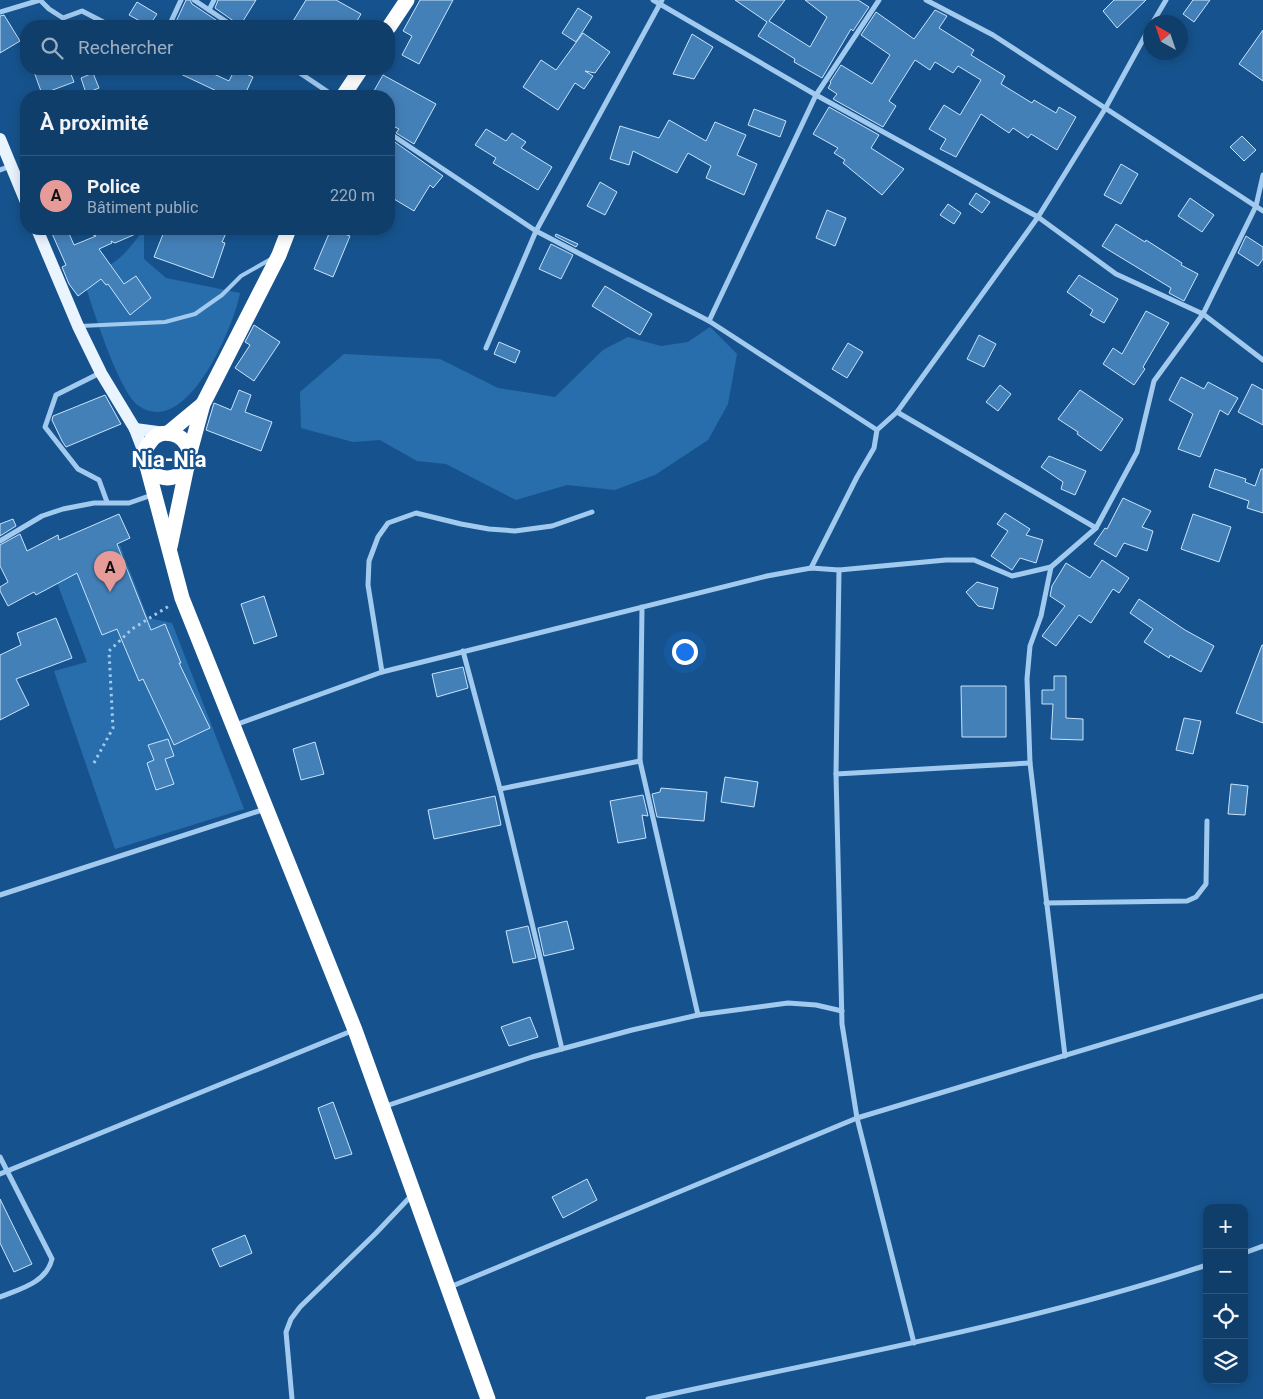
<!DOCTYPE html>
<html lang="fr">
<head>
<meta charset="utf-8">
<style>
  :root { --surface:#103e6a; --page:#1e4972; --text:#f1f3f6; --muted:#9caec1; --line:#30577e; --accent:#e69b98 }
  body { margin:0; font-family:Roboto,sans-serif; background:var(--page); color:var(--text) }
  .controls { position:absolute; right:15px; bottom:15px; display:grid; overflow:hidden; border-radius:10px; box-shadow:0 2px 12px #0003 }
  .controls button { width:45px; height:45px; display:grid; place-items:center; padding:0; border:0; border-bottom:1px solid var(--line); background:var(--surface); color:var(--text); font:25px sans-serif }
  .compass { position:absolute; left:1143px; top:15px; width:45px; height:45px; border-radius:50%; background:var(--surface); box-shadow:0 2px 12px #0003; rotate:320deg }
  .you { position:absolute; left:684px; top:651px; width:18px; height:18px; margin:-12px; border:4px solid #fff; border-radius:50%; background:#1a73e8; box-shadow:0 0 0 8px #1a73e833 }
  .badge { display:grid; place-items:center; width:32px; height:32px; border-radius:50%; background:var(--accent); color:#111; font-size:16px; font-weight:700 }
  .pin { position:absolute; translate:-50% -41px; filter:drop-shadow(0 1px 2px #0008) }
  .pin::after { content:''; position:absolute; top:26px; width:18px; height:15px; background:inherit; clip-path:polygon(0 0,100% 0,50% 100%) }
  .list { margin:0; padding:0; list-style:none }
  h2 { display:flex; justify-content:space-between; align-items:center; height:65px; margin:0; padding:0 20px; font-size:21px }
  h2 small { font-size:16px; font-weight:400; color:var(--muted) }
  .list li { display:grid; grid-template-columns:32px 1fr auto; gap:15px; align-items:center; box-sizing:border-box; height:80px; padding:0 20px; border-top:1px solid var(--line) }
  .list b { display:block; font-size:19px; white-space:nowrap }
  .list p { margin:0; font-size:16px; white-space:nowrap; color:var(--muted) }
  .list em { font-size:16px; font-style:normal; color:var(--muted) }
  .icon { flex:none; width:28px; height:28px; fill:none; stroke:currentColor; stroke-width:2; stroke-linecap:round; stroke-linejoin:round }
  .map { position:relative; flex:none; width:1263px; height:1399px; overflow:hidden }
  .search { position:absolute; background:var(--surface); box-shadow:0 2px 12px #0003; left:20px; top:20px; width:375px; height:55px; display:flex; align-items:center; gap:12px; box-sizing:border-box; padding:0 18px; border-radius:20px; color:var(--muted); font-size:19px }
  .panel { position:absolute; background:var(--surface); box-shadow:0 2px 12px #0003; left:20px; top:90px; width:375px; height:145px; border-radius:20px }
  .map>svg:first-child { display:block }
  .green { fill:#296eac }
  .building { fill:#4480b8; stroke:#c8e3fb }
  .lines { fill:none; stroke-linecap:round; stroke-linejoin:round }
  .path { stroke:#a2caef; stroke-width:3; stroke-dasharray:2.5 4; stroke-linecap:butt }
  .lane { stroke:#a2caef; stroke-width:4 }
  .street { stroke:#a2caef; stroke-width:5 }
  .primary { stroke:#eaf4ff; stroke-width:12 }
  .highway { stroke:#fff; stroke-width:15 }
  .labels { text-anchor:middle; stroke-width:4.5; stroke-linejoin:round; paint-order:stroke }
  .district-label { font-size:22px; font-weight:bold; fill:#fff; stroke:#16538e }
</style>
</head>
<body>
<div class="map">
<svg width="1263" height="1399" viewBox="0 0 1263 1399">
  <rect width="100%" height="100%" fill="#16538e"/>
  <g class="green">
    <path d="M144,229v30l22,19 74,15c-6,33 -53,146 -101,113 -21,-14 -48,-104 -57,-131 34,-8 42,-19 62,-46z"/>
    <polygon points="710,327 737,354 728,404 708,440 655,475 615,490 567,485 516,500 446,464 417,461 380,440 353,442 301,428 300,392 344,354 440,359 498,388 555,397 603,350 628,337 661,346 688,342"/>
    <polygon points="120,545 148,618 172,623 244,809 115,849 54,671 87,662 53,572"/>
  </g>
  <g class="building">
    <polygon points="186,0 190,0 192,4 225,26 174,26"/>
    <polygon points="218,0 256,0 240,26 237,26 235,22 215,8"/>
    <polygon points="306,0 336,0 361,14 354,26 290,26"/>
    <polygon points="420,0 453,0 419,64 402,55 412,36 403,31"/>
    <polygon points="735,0 785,0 769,21 810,47 827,17 805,0 858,0 869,7 853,31 851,29 822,78 794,62 795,59 758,36 767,22"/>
    <polygon points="1114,0 1146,0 1117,28 1103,11"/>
    <polygon points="1193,0 1210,0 1194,22 1183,14"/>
    <polygon points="137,2 157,14 149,26 129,15"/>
    <polygon points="578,8 592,17 576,42 562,33"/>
    <polygon points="935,10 947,16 939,28 974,50 971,55 1005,76 1001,84 1032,103 1034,100 1056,113 1059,107 1076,117 1057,150 1031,134 1028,138 1013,128 1009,133 981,114 956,157 940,149 946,139 929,129 944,105 960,115 981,80 958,66 953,73 935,62 930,70 915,60 889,101 896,106 883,127 833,99 837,94 828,88 831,83 830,82 841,65 872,84 890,55 861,35 876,12 914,39"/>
    <polygon points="4,15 20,41 0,53 0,16"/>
    <polygon points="1263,30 1263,81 1239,64"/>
    <polygon points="583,33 610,52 595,73 585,71 593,76 584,89 575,83 558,110 523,87 541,60 556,70"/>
    <polygon points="692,34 713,47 694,79 673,74"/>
    <polygon points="33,69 69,69 74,82 42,94"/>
    <polygon points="170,69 203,69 229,81 235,69 253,77 247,90 261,96 222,96 223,94"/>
    <polygon points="93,73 99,88 86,93 81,78"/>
    <polygon points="383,75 436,104 414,144 396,133 399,129 389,124 389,96 371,96"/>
    <polygon points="829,107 879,135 871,148 904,169 882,195 843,163 845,160 834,153 838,148 813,134"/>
    <polygon points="754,109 786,121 780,137 748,125"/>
    <polygon points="669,120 706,141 715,122 746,135 737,155 757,164 744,195 706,178 711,166 688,153 677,173 633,151 629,165 610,159 620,126 659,138"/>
    <polygon points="486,129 506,141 512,133 526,142 521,148 552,167 538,190 493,163 496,158 475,145"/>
    <polygon points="1242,136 1256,150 1244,161 1230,147"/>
    <polygon points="392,140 443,176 433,188 430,185 414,211 389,196 389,144"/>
    <polygon points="1121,164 1138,174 1121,204 1104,195"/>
    <polygon points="600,182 617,192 605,215 587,206"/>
    <polygon points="976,193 990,202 982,213 969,204"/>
    <polygon points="1190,198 1214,215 1202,232 1178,216"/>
    <polygon points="948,204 961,213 954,224 940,215"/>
    <polygon points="827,210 846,218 835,246 816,238"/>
    <polygon points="1116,224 1145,242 1146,240 1182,263 1181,265 1198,274 1184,301 1169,293 1171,288 1102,246"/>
    <polygon points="50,229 67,229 74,245 96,236 81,230 82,229 147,229 115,243 111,241 112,243 99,249 124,284 136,276 151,298 130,315 108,284 106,285 101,279 78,296 69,284 62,267 66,265"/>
    <polygon points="165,229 228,229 222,242 225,243 213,278 154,257"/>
    <polygon points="331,229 350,236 333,277 314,269"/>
    <polygon points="556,234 578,244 576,247 555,236"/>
    <polygon points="1246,236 1263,247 1263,259 1258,266 1238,253"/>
    <polygon points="551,244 573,255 561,279 539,269"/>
    <polygon points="1079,275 1118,299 1104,323 1090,315 1093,310 1067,292"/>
    <polygon points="605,286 652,314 640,335 592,306"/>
    <polygon points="1146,311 1169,323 1143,367 1145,369 1134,385 1103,364 1113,348 1122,354"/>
    <polygon points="254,325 280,342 254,381 235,368 250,345 245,342"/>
    <polygon points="979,335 996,344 984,367 967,359"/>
    <polygon points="499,342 520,351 515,363 494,354"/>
    <polygon points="848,343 863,352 847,378 832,369"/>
    <polygon points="1181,377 1204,389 1208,382 1238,398 1228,415 1220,410 1200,457 1178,449 1193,414 1169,400"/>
    <polygon points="1252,384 1263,390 1263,425 1238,412"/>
    <polygon points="1000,385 1011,394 998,411 986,402"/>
    <polygon points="239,390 251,395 245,412 272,422 261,451 206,430 214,403 231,410"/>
    <polygon points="1080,390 1123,419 1101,451 1077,434 1078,432 1058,419"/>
    <polygon points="105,395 121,424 66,447 62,441 52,420 53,416"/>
    <polygon points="1049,456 1086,471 1075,495 1061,489 1063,482 1041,467"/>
    <polygon points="1215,469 1246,479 1245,482 1255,486 1261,469 1263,469 1263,513 1247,508 1249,501 1209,487"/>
    <polygon points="1123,498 1151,511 1142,527 1153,531 1147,551 1124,543 1116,557 1094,544 1105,528 1107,529"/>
    <polygon points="1005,513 1030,529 1026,535 1043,540 1036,563 1020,558 1012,570 991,556 1008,531 997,524"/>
    <polygon points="119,514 130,538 117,544 151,630 165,624 181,663 179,663 210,728 174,745 143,679 139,681 117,629 102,635 77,573 36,595 34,592 8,606 0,591 0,587 8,582 0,566 0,545 20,534 27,551 58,535 59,540"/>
    <polygon points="1193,514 1231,527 1219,562 1181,549"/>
    <polygon points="13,519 16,526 0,536 0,524"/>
    <polygon points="1102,560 1129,578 1119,593 1113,589 1091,623 1079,615 1056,646 1042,636 1065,606 1050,596 1052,586 1066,563 1090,578"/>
    <polygon points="977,582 998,588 993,609 978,606 966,592"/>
    <polygon points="264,596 277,636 254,644 241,604"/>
    <polygon points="1139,599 1185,630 1214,646 1201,672 1170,655 1169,658 1144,642 1153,629 1130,613"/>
    <polygon points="56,618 72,658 16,679 29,705 0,720 0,655 21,645 17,633"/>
    <polygon points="1262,645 1263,645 1263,723 1236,713"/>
    <polygon points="463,667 468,688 437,697 432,674"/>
    <polygon points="1054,676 1066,676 1066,718 1083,719 1083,740 1051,739 1053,704 1042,704 1042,690 1054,690"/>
    <polygon points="961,686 1006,686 1006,737 962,737"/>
    <polygon points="1184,718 1201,721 1193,754 1176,750"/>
    <polygon points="168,739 174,756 165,759 174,784 156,790 147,763 154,760 148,745"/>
    <polygon points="315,742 324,774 301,780 293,749"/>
    <polygon points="725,777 758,782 754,807 721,802"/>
    <polygon points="1231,784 1248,786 1245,815 1228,814"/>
    <polygon points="661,788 707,792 704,821 657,817 652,794 660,792"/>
    <polygon points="643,795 648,816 642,815 646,838 618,843 610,801"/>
    <polygon points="495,796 501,825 434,839 428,810"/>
    <polygon points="567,921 574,949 544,956 538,928"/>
    <polygon points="528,926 536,958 513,963 506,931"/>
    <polygon points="530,1017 538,1037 509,1046 501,1027"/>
    <polygon points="333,1102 352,1154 335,1159 318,1108"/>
    <polygon points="587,1179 597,1200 563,1218 552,1197"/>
    <polygon points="0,1199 32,1264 14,1272 0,1243"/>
    <polygon points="245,1235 252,1253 220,1267 212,1249"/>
  </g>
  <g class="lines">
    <polyline class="path" points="94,763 113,728 109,651 132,629 169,606"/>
    <polyline class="lane" points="81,326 165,322 195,314 222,295 241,276 271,259"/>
    <g class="street">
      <polyline points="194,0 233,26"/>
      <polyline points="653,0 816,95 1038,217 1116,274 1203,314 1263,360"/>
      <polyline points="926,0 993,35 1263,211"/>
      <polyline points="209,10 214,0"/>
      <polyline points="0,12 40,0 49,9 63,18 82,11 111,26"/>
      <polyline points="1153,22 1166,0"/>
      <polyline points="169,26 181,0"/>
      <polyline points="294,69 334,96"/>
      <polyline points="389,133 536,231 709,321 877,430"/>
      <polyline points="0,170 11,166"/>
      <polyline points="709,321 816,95 879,0"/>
      <polyline points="486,348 536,231 662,0"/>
      <polyline points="100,373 56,395 45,427 78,469 99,480 107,502"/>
      <polyline points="897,412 1096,528"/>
      <polyline points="0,541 42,516 63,509 94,503 129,503 152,495"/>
      <polyline points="811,568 857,477 874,448 877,430 897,412 1038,217 1105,109 1150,27"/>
      <polyline points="839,570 836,774 842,1024 857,1118 914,1343"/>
      <polyline points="642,607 640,761 698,1015"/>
      <polyline points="463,651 500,789 562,1049"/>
      <polyline points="382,672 368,585 369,561 378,537 388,523 416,513 461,524 489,529 515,531 552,526 592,512"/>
      <polyline points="235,725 382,672 767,576 811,568 839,570 946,560 974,560 1012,576 1051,567"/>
      <polyline points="836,774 1030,763"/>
      <polyline points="500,789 640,761"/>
      <polyline points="0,895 265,809"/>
      <polyline points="1046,903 1187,901 1196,897 1206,884 1207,821"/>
      <polyline points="1065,1056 1030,763 1027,679 1030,646 1041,616 1051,567 1096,528 1137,452 1154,381 1203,314 1256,206 1263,175"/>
      <polyline points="383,1107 532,1057 632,1030 698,1015 788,1003 816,1005 842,1011"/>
      <path d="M0,1157l52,102c-6,24 -32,30 -52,38"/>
      <polyline points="0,1174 354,1030"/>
      <polyline points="1244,1253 1263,1246"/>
      <polyline points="450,1287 857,1118 1263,996"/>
      <polyline points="292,1399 286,1332 291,1319 300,1307 376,1233 412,1195"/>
      <path d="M648,1399c187,-41 376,-74 559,-134"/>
    </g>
    <g class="primary">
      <polyline points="0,139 26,202"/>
      <polyline points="37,229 78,326 101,373 135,429 145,455"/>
      <polyline points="135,429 165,433"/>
    </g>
    <g class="highway">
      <polyline points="389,27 407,0"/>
      <polyline points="343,96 361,69"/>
      <polyline points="168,433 203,404"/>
      <path d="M189,464c-19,32 -60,2 -38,-23 5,-7 13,-9 21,-7 10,2 15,9 18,18"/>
      <polyline points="147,466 182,598 355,1030 488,1399"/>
      <polyline points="170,547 190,452 203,404 279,255 289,229"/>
    </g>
  </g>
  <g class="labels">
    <g class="district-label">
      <text x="169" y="467">Nia-Nia</text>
    </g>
  </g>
</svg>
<div class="controls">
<button>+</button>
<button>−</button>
<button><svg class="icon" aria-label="locate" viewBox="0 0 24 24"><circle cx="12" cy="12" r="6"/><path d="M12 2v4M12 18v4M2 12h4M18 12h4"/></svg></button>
<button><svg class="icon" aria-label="layers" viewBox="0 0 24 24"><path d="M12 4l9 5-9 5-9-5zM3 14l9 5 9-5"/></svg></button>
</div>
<svg class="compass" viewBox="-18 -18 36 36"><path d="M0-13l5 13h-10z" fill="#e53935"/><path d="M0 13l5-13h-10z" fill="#9caec1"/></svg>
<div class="you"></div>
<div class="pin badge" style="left:110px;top:592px">A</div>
<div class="search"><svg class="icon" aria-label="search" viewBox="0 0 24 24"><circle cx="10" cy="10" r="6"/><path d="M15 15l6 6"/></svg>Rechercher</div>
<section class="panel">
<h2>À proximité<small></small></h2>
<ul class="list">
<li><span class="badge">A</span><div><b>Police</b><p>Bâtiment public</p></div><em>220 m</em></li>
</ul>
</section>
</div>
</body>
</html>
